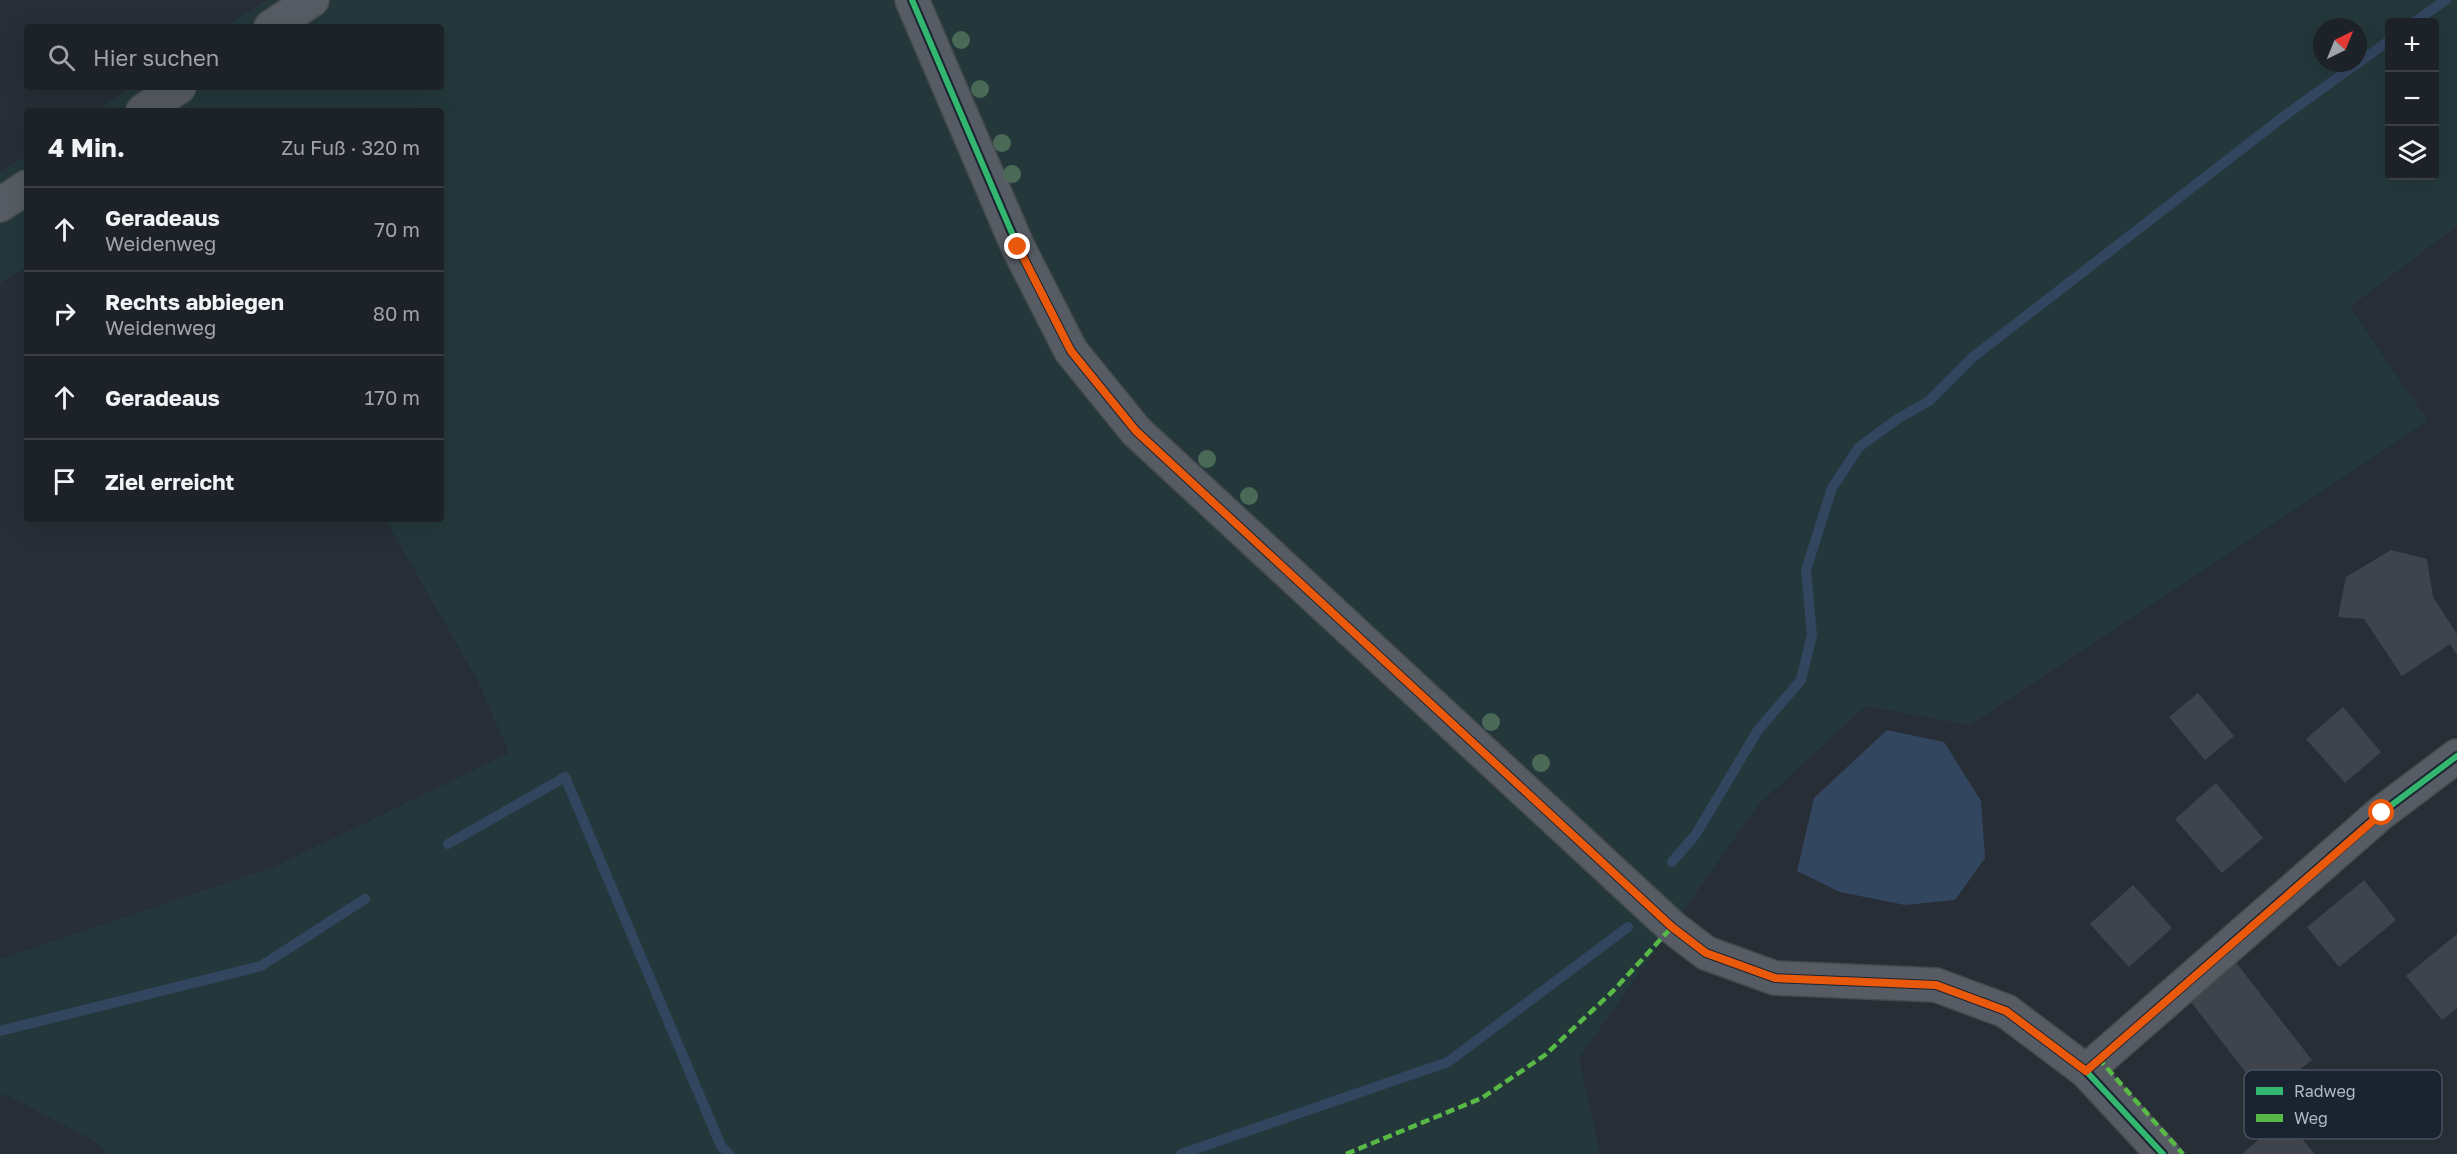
<!DOCTYPE html>
<html lang="de">
<head>
<meta charset="utf-8">
<style>
  :root { --surface:#1d2228; --page:#252a30; --text:#f1f3f6; --muted:#a0a4a8; --line:#3b3f45 }
  body { margin:0; font-family:"Golos Text",sans-serif; background:var(--page); color:var(--text) }
  .controls { position:absolute; right:18px; top:18px; display:grid; overflow:hidden; border-radius:6px; box-shadow:0 6px 24px #0002 }
  .controls button { width:54px; height:54px; display:grid; place-items:center; padding:0; border:0; border-bottom:2px solid var(--line); background:var(--surface); color:var(--text); font:30px sans-serif }
  .compass { position:absolute; left:2313px; top:18px; width:54px; height:54px; border-radius:50%; background:var(--surface); box-shadow:0 6px 24px #0002; rotate:43deg }
  .stop { position:absolute; width:18px; height:18px; margin:-14px; border:4px solid #ea580c; border-radius:50%; background:#fff }
  .stop.end { background:#ea580c; border-color:#fff; box-shadow:0 2px 6px #0008 }
  .list { margin:0; padding:0; list-style:none }
  h2 { display:flex; justify-content:space-between; align-items:center; height:78px; margin:0; padding:0 24px; font-size:26px }
  h2 small { font-size:20px; font-weight:400; color:var(--muted) }
  .list li { display:grid; grid-template-columns:39px 1fr auto; gap:18px; align-items:center; box-sizing:border-box; height:84px; padding:0 24px; border-top:2px solid var(--line) }
  .list b { display:block; font-size:22px; white-space:nowrap }
  .list p { margin:0; font-size:20px; white-space:nowrap; color:var(--muted) }
  .list em { font-size:20px; font-style:normal; color:var(--muted) }
  .icon { flex:none; width:33px; height:33px; fill:none; stroke:currentColor; stroke-width:2; stroke-linecap:round; stroke-linejoin:round }
  .map { position:relative; flex:none; width:2457px; height:1154px; overflow:hidden }
  .search { position:absolute; background:var(--surface); box-shadow:0 6px 24px #0002; left:24px; top:24px; width:420px; height:66px; display:flex; align-items:center; gap:15px; box-sizing:border-box; padding:0 21px; border-radius:6px; color:var(--muted); font-size:22px }
  .panel { position:absolute; background:var(--surface); box-shadow:0 6px 24px #0002; left:24px; top:108px; width:420px; height:414px; border-radius:6px }
  .map>svg:first-child { display:block }
  .green { fill:#24383c; fill-rule:evenodd }
  .water { fill:#334660 }
  .lines { fill:none; stroke-linecap:round; stroke-linejoin:round }
  .stream { stroke:#334660; stroke-width:10 }
  .building { fill:#3f444c }
  .minor-casing { stroke:#454a51; stroke-width:36 }
  .minor { stroke:#575c64; stroke-width:33 }
  .quiet { stroke:#58b947; stroke-width:4.5; stroke-dasharray:9 4.5; stroke-linecap:butt }
  .cycleway-casing { stroke:#1a2431; stroke-width:10 }
  .cycleway { stroke:#33b770; stroke-width:6 }
  .tree { fill:#4a6957 }
  .route { stroke:#ea580c; stroke-width:8 }
  .key { fill:#1a2431; stroke:#47515e; stroke-width:1.5 }
  .key-label { font-size:16px; fill:#b0b9c8 }
</style>
</head>
<body>
<div class="map">
<svg width="2457" height="1154" viewBox="0 0 2457 1154">
  <rect width="100%" height="100%" fill="#272e36"/>
  <g class="green">
    <path d="M267,0h2190v226l-107,81 78,114 -458,304 -104,-19 -108,99 -179,253 21,96h-1493l-9,-11 -91,-48h-7v-136l274,-92 235,-114 -32,-74 -92,-160h56v-408h-346l37,-24h309v-60h-216zM2390,22h44v154h-44zM2322,27h36v36h-36z"/>
    <polygon points="27,155 27,267 0,283 0,172"/>
  </g>
  <polygon class="water" points="1887,730 1944,742 1981,801 1985,858 1955,900 1905,905 1840,892 1797,871 1814,798"/>
  <g class="lines">
    <g class="stream">
      <polyline points="2414,22 2446,0"/>
      <polyline points="2358,63 2390,40"/>
      <polyline points="448,844 565,777 721,1146 729,1154"/>
      <polyline points="1672,862 1696,834 1758,730 1801,680 1812,635 1806,570 1832,488 1859,447 1899,418 1929,401 1973,357 2287,114 2358,63"/>
      <polyline points="0,1031 261,966 365,899"/>
      <polyline points="1181,1154 1448,1062 1628,927"/>
    </g>
  </g>
  <g class="building">
    <polygon points="2391,550 2427,559 2433,597 2457,634 2457,655 2450,644 2402,676 2364,619 2338,617 2346,577"/>
    <polygon points="2198,693 2234,736 2205,760 2169,717"/>
    <polygon points="2343,707 2381,752 2345,783 2306,739"/>
    <polygon points="2216,783 2263,838 2222,873 2175,819"/>
    <polygon points="2364,880 2396,920 2339,967 2307,927"/>
    <polygon points="2133,885 2172,928 2129,967 2090,924"/>
    <polygon points="2457,934 2457,1008 2442,1020 2406,976"/>
    <polygon points="2234,960 2312,1060 2265,1097 2187,997"/>
    <polygon points="2284,1118 2315,1154 2242,1154"/>
  </g>
  <g class="lines">
    <g class="minor-casing">
      <g id="minor">
        <polyline points="912,0 1018,247 1071,351 1136,431 1672,927 1706,953 1775,978 1936,985 2006,1011 2086,1071 2163,1154"/>
        <polyline points="271,27 312,0"/>
        <polyline points="143,111 179,87"/>
        <polyline points="0,205 27,187"/>
        <polyline points="2086,1071 2381,813 2457,756"/>
      </g>
    </g>
    <use href="#minor" class="minor"/>
    <g class="quiet">
      <polyline points="2098,1058 2183,1154"/>
      <polyline points="1346,1154 1482,1098 1545,1055 1613,991 1672,927"/>
    </g>
    <g class="cycleway-casing">
      <g id="cycleway">
        <polyline points="912,0 1018,247 1071,351 1136,431 1672,927 1706,953 1775,978 1936,985 2006,1011 2086,1071 2163,1154"/>
        <polyline points="2086,1071 2381,813 2457,756"/>
      </g>
    </g>
    <use href="#cycleway" class="cycleway"/>
  </g>
  <g class="tree">
    <circle cx="961" cy="40" r="9"/>
    <circle cx="980" cy="89" r="9"/>
    <circle cx="1002" cy="143" r="9"/>
    <circle cx="1012" cy="174" r="9"/>
    <circle cx="1207" cy="459" r="9"/>
    <circle cx="1249" cy="496" r="9"/>
    <circle cx="1491" cy="722" r="9"/>
    <circle cx="1541" cy="763" r="9"/>
  </g>
  <g class="lines">
    <polyline class="route" points="1018,247 1071,351 1136,431 1672,927 1706,953 1775,978 1936,985 2006,1011 2086,1071 2382,813"/>
  </g>
  <rect x="2244" y="1070" width="198" height="69" rx="9" class="key"/>
  <rect x="2256" y="1087" width="27" height="8" fill="#33b770"/>
  <rect x="2256" y="1114" width="27" height="8" fill="#58b947"/>
  <g class="key-label">
    <text x="2294" y="1097">Radweg</text>
    <text x="2294" y="1124">Weg</text>
  </g>
</svg>
<div class="controls">
<button>+</button>
<button>−</button>
<button><svg class="icon" aria-label="layers" viewBox="0 0 24 24"><path d="M12 4l9 5-9 5-9-5zM3 14l9 5 9-5"/></svg></button>
</div>
<svg class="compass" viewBox="-18 -18 36 36"><path d="M0-13l5 13h-10z" fill="#e53935"/><path d="M0 13l5-13h-10z" fill="#a0a4a8"/></svg>
<div class="stop" style="left:2382px;top:813px"></div>
<div class="stop end" style="left:1018px;top:247px"></div>
<div class="search"><svg class="icon" aria-label="search" viewBox="0 0 24 24"><circle cx="10" cy="10" r="6"/><path d="M15 15l6 6"/></svg>Hier suchen</div>
<section class="panel">
<h2>4 Min.<small>Zu Fuß · 320 m</small></h2>
<ul class="list">
<li><svg class="icon" aria-label="ahead" viewBox="0 0 24 24"><path d="M12 20V5M6 11l6-6 6 6"/></svg><div><b>Geradeaus</b><p>Weidenweg</p></div><em>70 m</em></li>
<li><svg class="icon" aria-label="right" viewBox="0 0 24 24"><path d="M7 20v-9h11M14 6l5 5-5 5"/></svg><div><b>Rechts abbiegen</b><p>Weidenweg</p></div><em>80 m</em></li>
<li><svg class="icon" aria-label="ahead" viewBox="0 0 24 24"><path d="M12 20V5M6 11l6-6 6 6"/></svg><div><b>Geradeaus</b></div><em>170 m</em></li>
<li><svg class="icon" aria-label="arrive" viewBox="0 0 24 24"><path d="M6 21V4h12l-3 4 3 4H6"/></svg><div><b>Ziel erreicht</b></div></li>
</ul>
</section>
</div>
</body>
</html>
